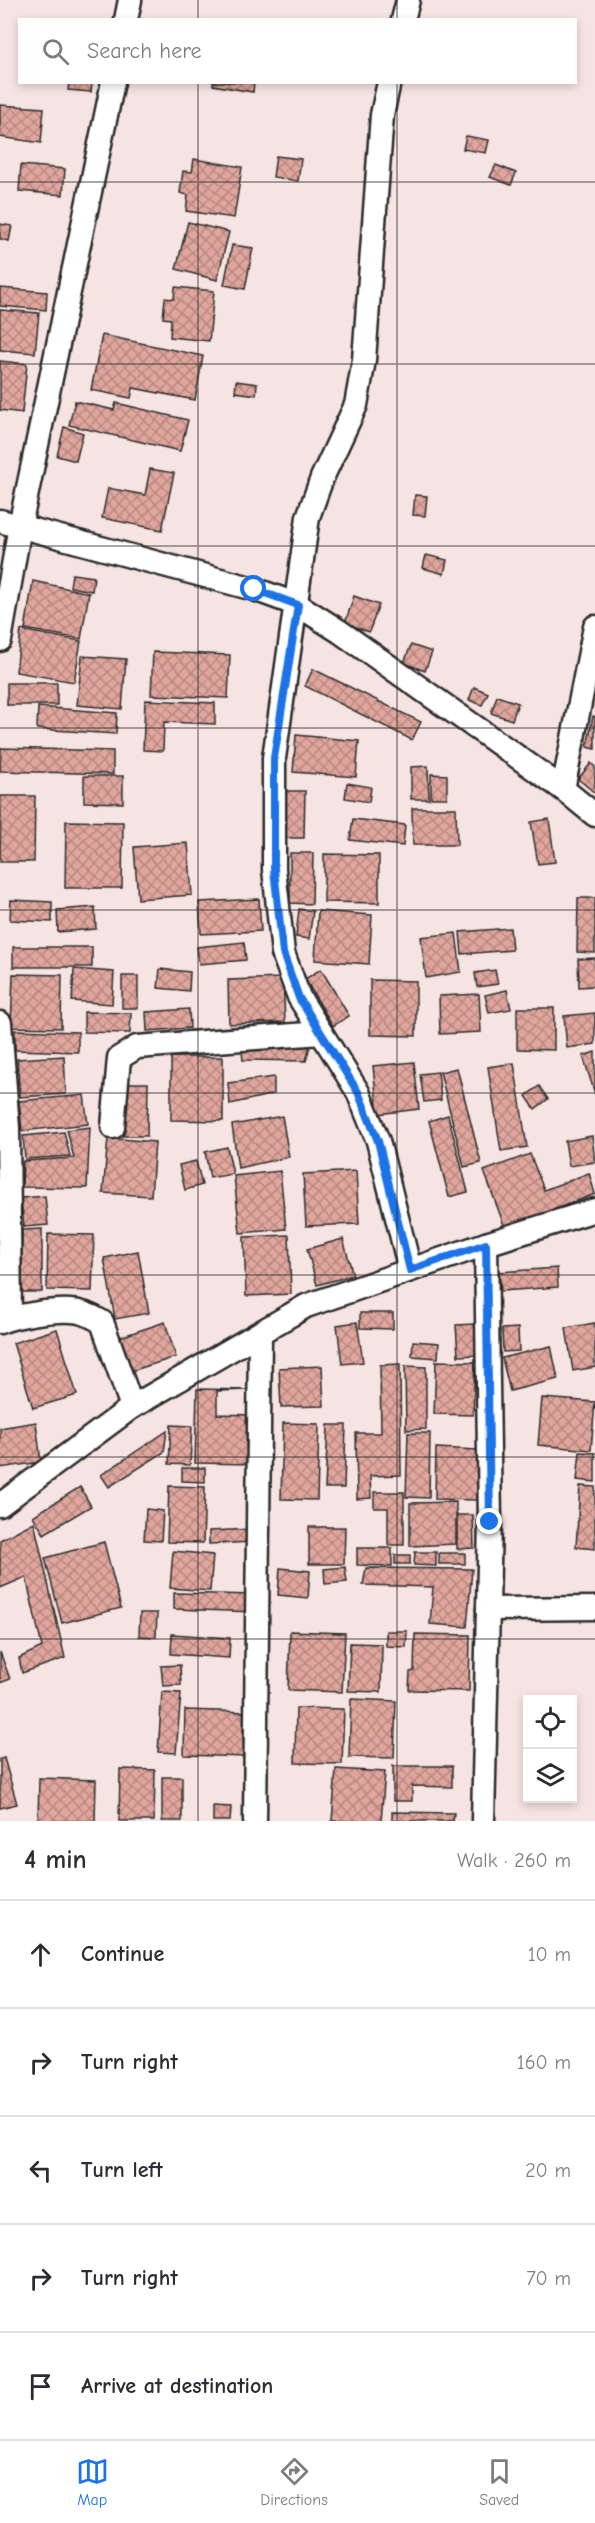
<!DOCTYPE html>
<html lang="en">
<head>
<meta charset="utf-8">
<style>
  :root { --surface:#fff; --page:#f2f2f3; --text:#2b2b33; --muted:#7c7c81; --line:#e1e1e2; --accent:#1a73e8 }
  body { margin:0; font-family:"Comic Neue",sans-serif; background:var(--page); color:var(--text) }
  .controls { position:absolute; right:18px; bottom:18px; display:grid; overflow:hidden; border-radius:0px; box-shadow:0 3px 9px #0003 }
  .controls button { width:54px; height:54px; display:grid; place-items:center; padding:0; border:0; border-bottom:2px solid var(--line); background:var(--surface); color:var(--text); font:30px sans-serif }
  .stop { position:absolute; width:18px; height:18px; margin:-14px; border:4px solid #1a73e8; border-radius:50%; background:#fff }
  .stop.end { background:#1a73e8; border-color:#fff; box-shadow:0 2px 6px #0008 }
  .list { margin:0; padding:0; list-style:none }
  h2 { display:flex; justify-content:space-between; align-items:center; height:78px; margin:0; padding:0 24px; font-size:26px }
  h2 small { font-size:20px; font-weight:400; color:var(--muted) }
  .list li { display:grid; grid-template-columns:39px 1fr auto; gap:18px; align-items:center; box-sizing:border-box; height:108px; padding:0 24px; border-top:2px solid var(--line) }
  .list b { display:block; font-size:22px; white-space:nowrap }
  .list em { font-size:20px; font-style:normal; color:var(--muted) }
  .icon { flex:none; width:33px; height:33px; fill:none; stroke:currentColor; stroke-width:2; stroke-linecap:round; stroke-linejoin:round }
  .map { position:relative; flex:none; width:595px; height:1821px; overflow:hidden }
  .search { position:absolute; background:var(--surface); box-shadow:0 3px 9px #0003; left:18px; right:18px; top:18px; height:66px; display:flex; align-items:center; gap:15px; box-sizing:border-box; padding:0 21px; border-radius:0px; color:var(--muted); font-size:22px }
  .sheet { height:618px; background:var(--surface) }
  nav { display:flex; justify-content:space-around; align-items:center; box-sizing:border-box; height:84px; border-top:2px solid var(--line); background:var(--surface); font-size:16px; color:var(--muted) }
  nav a { display:grid; justify-items:center; gap:3px }
  nav .on { color:var(--accent) }
  .map>svg:first-child { display:block }
  .building { fill:url(#building-cross-hatch); stroke:#2b2b2b; stroke-width:1.5 }
  .lines { fill:none; stroke-linecap:round; stroke-linejoin:round }
  .minor-casing { stroke:#2b2b2b; stroke-width:27 }
  .minor { stroke:#fff; stroke-width:22 }
  .route { stroke:#1a73e8; stroke-width:8 }
  .grid { fill:none; stroke:#2b2b2b; stroke-width:1.5; stroke-opacity:0.55 }
</style>
</head>
<body>
<div class="map">
<svg width="595" height="1821" viewBox="0 0 595 1821">
  <defs>
    <pattern id="building-cross-hatch" width="8" height="8" patternUnits="userSpaceOnUse" patternTransform="scale(1.5)"><rect width="8" height="8" fill="#e0a69d"/><path d="M0 0l8 8M0 8l8-8" fill="none" stroke="#b68780"/></pattern>
  </defs>
  <rect width="100%" height="100%" fill="#f6e4e2"/>
  <filter id="ink" filterUnits="userSpaceOnUse"><feTurbulence type="fractalNoise" baseFrequency=".0167" numOctaves="2"/><feDisplacementMap in="SourceGraphic" scale="12" xChannelSelector="R" yChannelSelector="G"/><feConvolveMatrix kernelMatrix="1 2 1 2 8 2 1 2 1" color-interpolation-filters="sRGB"/></filter>
  <g filter="url(#ink)">
    <g class="building">
      <polygon points="69,82 92,82 91,92 68,90"/>
      <polygon points="213,82 254,82 253,92 213,85"/>
      <polygon points="0,105 44,108 41,143 0,137"/>
      <polygon points="466,136 489,140 486,153 463,149"/>
      <polygon points="276,156 301,159 298,181 273,177"/>
      <polygon points="194,159 242,167 234,218 186,211 188,195 180,193 183,171 192,172"/>
      <polygon points="21,165 65,169 63,195 19,191"/>
      <polygon points="496,165 516,173 511,185 490,177"/>
      <polygon points="188,222 229,232 217,280 176,269"/>
      <polygon points="0,224 12,226 9,241 0,239"/>
      <polygon points="232,245 253,248 245,289 224,285"/>
      <polygon points="175,287 214,291 209,341 170,337 171,319 163,318 165,298 174,299"/>
      <polygon points="0,288 47,292 46,310 0,306"/>
      <polygon points="0,310 39,313 35,353 0,350"/>
      <polygon points="102,335 203,356 195,400 133,388 131,398 91,390"/>
      <polygon points="0,361 27,364 22,413 0,410"/>
      <polygon points="236,381 257,384 256,395 235,392"/>
      <polygon points="75,401 114,410 116,403 188,420 180,451 69,425"/>
      <polygon points="64,427 83,433 76,461 57,456"/>
      <polygon points="150,469 174,473 162,530 102,518 108,488 145,495"/>
      <polygon points="415,495 427,496 425,516 413,515"/>
      <polygon points="426,555 447,560 444,574 423,568"/>
      <polygon points="72,574 94,577 92,591 70,587"/>
      <polygon points="33,581 89,593 81,639 25,629"/>
      <polygon points="354,596 379,605 369,632 345,623"/>
      <polygon points="21,630 81,641 74,682 16,672"/>
      <polygon points="411,645 432,652 425,671 404,663"/>
      <polygon points="153,652 230,655 228,698 151,695"/>
      <polygon points="82,656 126,659 122,709 77,705"/>
      <polygon points="313,669 421,722 412,740 305,686"/>
      <rect x="7" y="683" width="50" height="22"/>
      <polygon points="474,687 488,693 482,705 469,700"/>
      <polygon points="497,696 518,703 512,720 491,713"/>
      <polygon points="145,700 215,703 215,724 164,722 163,751 143,750"/>
      <polygon points="38,707 117,713 116,734 37,729"/>
      <polygon points="593,716 595,717 595,749 587,747"/>
      <polygon points="296,735 359,741 356,777 293,772"/>
      <polygon points="1,748 113,751 113,774 0,771"/>
      <polygon points="591,763 595,767 595,793 578,779"/>
      <polygon points="428,766 429,799 411,799 411,767"/>
      <polygon points="431,774 447,775 447,798 431,798"/>
      <polygon points="84,776 123,776 123,803 84,802"/>
      <polygon points="347,783 371,787 369,802 345,798"/>
      <polygon points="286,791 305,791 304,838 285,838"/>
      <polygon points="1,796 35,796 34,862 0,862"/>
      <polygon points="412,808 456,808 457,845 413,845"/>
      <polygon points="353,819 405,825 403,846 350,840"/>
      <polygon points="549,819 555,862 538,864 531,822"/>
      <polygon points="66,821 123,822 122,888 65,888"/>
      <polygon points="188,843 192,895 138,899 134,847"/>
      <polygon points="290,853 313,853 312,904 290,903"/>
      <polygon points="324,854 379,855 379,903 324,902"/>
      <polygon points="578,898 595,898 595,953 577,952"/>
      <polygon points="259,899 261,931 201,934 199,902"/>
      <polygon points="11,900 52,902 52,922 10,920"/>
      <polygon points="95,907 96,929 58,932 57,910"/>
      <polygon points="299,909 313,911 309,939 296,937"/>
      <polygon points="318,911 372,915 369,964 315,960"/>
      <polygon points="510,928 512,950 462,954 460,932"/>
      <polygon points="456,933 461,972 426,978 421,937"/>
      <polygon points="244,942 246,960 199,964 197,947"/>
      <rect x="13" y="947" width="79" height="20"/>
      <polygon points="595,958 595,986 579,987 578,959"/>
      <polygon points="74,969 114,972 112,1004 72,1001"/>
      <polygon points="160,969 190,972 189,991 158,988"/>
      <polygon points="321,969 349,1016 333,1026 305,979"/>
      <polygon points="495,970 498,984 477,987 475,973"/>
      <polygon points="13,974 62,975 61,1028 11,1027"/>
      <rect x="122" y="976" width="16" height="32"/>
      <polygon points="283,978 285,1022 229,1024 228,980"/>
      <polygon points="370,980 416,981 416,1036 370,1035"/>
      <polygon points="507,990 511,1009 489,1013 485,995"/>
      <polygon points="479,994 481,1032 440,1034 439,996"/>
      <polygon points="517,1008 554,1008 554,1050 517,1049"/>
      <polygon points="189,1009 190,1028 147,1031 146,1012"/>
      <polygon points="84,1012 131,1013 130,1033 84,1032"/>
      <polygon points="595,1013 595,1044 567,1048 564,1016"/>
      <polygon points="15,1030 78,1032 78,1052 15,1050"/>
      <polygon points="241,1045 310,1046 306,1061 243,1060"/>
      <polygon points="595,1052 595,1094 583,1056"/>
      <polygon points="64,1056 66,1094 20,1097 17,1059"/>
      <polygon points="171,1057 223,1057 223,1121 171,1120"/>
      <polygon points="414,1062 419,1109 378,1114 373,1066"/>
      <polygon points="514,1063 527,1147 501,1151 488,1067"/>
      <polygon points="457,1068 481,1163 464,1167 440,1072"/>
      <polygon points="438,1072 441,1100 424,1102 420,1074"/>
      <polygon points="274,1077 274,1094 230,1104 228,1083"/>
      <polygon points="108,1083 148,1083 147,1136 107,1136"/>
      <polygon points="539,1086 548,1099 535,1109 526,1096"/>
      <polygon points="84,1095 88,1124 22,1131 19,1101"/>
      <polygon points="448,1115 468,1192 449,1197 429,1121"/>
      <polygon points="282,1116 289,1157 238,1168 232,1125"/>
      <polygon points="90,1127 87,1188 22,1187 23,1161 74,1158 67,1130"/>
      <polygon points="64,1132 70,1156 25,1159 23,1136"/>
      <polygon points="592,1136 595,1162 569,1166 565,1141"/>
      <polygon points="108,1138 155,1142 151,1196 103,1193"/>
      <polygon points="227,1147 233,1174 210,1178 205,1152"/>
      <polygon points="530,1154 544,1190 589,1173 595,1194 505,1228 484,1171"/>
      <polygon points="196,1161 202,1185 185,1190 179,1165"/>
      <polygon points="280,1171 286,1229 240,1233 234,1176"/>
      <polygon points="356,1171 359,1224 306,1226 303,1174"/>
      <polygon points="45,1196 48,1225 24,1227 21,1198"/>
      <polygon points="42,1229 42,1292 22,1292 22,1230"/>
      <polygon points="48,1234 94,1235 92,1291 47,1290"/>
      <polygon points="289,1235 291,1294 246,1296 244,1237"/>
      <polygon points="343,1239 353,1275 317,1285 307,1249"/>
      <polygon points="138,1251 149,1313 115,1319 104,1258"/>
      <polygon points="557,1268 558,1287 501,1291 499,1272"/>
      <polygon points="360,1313 393,1313 393,1329 360,1328"/>
      <polygon points="165,1322 176,1357 131,1371 120,1337"/>
      <polygon points="357,1322 363,1362 342,1364 337,1325"/>
      <polygon points="595,1323 595,1367 573,1371 566,1328"/>
      <polygon points="475,1324 477,1355 458,1356 456,1325"/>
      <polygon points="518,1328 519,1351 503,1352 502,1329"/>
      <polygon points="57,1329 77,1395 33,1408 13,1343"/>
      <polygon points="413,1341 439,1343 438,1358 412,1356"/>
      <polygon points="551,1346 558,1379 510,1391 502,1358"/>
      <polygon points="436,1361 475,1362 473,1415 434,1414"/>
      <polygon points="400,1364 401,1475 370,1476 371,1498 357,1499 356,1433 381,1433 380,1365"/>
      <polygon points="322,1366 324,1406 281,1407 279,1368"/>
      <polygon points="405,1366 426,1367 426,1429 406,1430"/>
      <polygon points="197,1389 248,1390 217,1391 217,1414 252,1415 251,1464 195,1463"/>
      <polygon points="542,1398 595,1402 591,1450 538,1445"/>
      <polygon points="36,1422 41,1462 0,1468 0,1428"/>
      <polygon points="283,1423 319,1424 317,1500 281,1499"/>
      <polygon points="171,1425 192,1426 190,1465 169,1464"/>
      <polygon points="328,1425 346,1425 344,1488 325,1488"/>
      <polygon points="167,1431 164,1452 109,1487 101,1475"/>
      <polygon points="408,1433 430,1433 429,1498 406,1497"/>
      <polygon points="436,1448 478,1450 477,1500 435,1499"/>
      <polygon points="580,1452 595,1453 595,1482 577,1480"/>
      <polygon points="182,1468 205,1468 205,1482 182,1481"/>
      <polygon points="169,1486 205,1487 203,1543 167,1542"/>
      <polygon points="580,1486 595,1487 595,1549 576,1547"/>
      <polygon points="80,1487 91,1506 44,1534 33,1516"/>
      <polygon points="374,1492 404,1492 404,1545 388,1545 388,1508 374,1508"/>
      <polygon points="456,1502 456,1544 410,1546 410,1503"/>
      <polygon points="146,1509 163,1511 161,1541 144,1540"/>
      <polygon points="457,1515 473,1515 474,1548 457,1549"/>
      <polygon points="34,1522 65,1658 22,1673 19,1658 42,1647 26,1577 0,1588 0,1540"/>
      <polygon points="309,1527 345,1527 344,1564 309,1564"/>
      <polygon points="253,1529 253,1542 209,1544 209,1531"/>
      <polygon points="104,1542 121,1608 62,1623 45,1558"/>
      <polygon points="357,1548 392,1548 392,1566 357,1565"/>
      <polygon points="173,1551 213,1555 210,1591 170,1588"/>
      <polygon points="415,1552 436,1552 436,1566 414,1565"/>
      <rect x="439" y="1553" width="26" height="11"/>
      <rect x="395" y="1555" width="15" height="9"/>
      <polygon points="345,1567 347,1582 325,1584 324,1569"/>
      <polygon points="280,1568 310,1571 308,1598 278,1595"/>
      <polygon points="366,1568 472,1569 467,1627 430,1624 433,1587 363,1585"/>
      <polygon points="174,1593 255,1595 255,1612 174,1609"/>
      <polygon points="140,1613 157,1613 156,1637 139,1636"/>
      <polygon points="290,1631 345,1633 342,1692 288,1690"/>
      <polygon points="386,1631 407,1631 406,1647 386,1646"/>
      <polygon points="172,1634 230,1638 229,1658 171,1654"/>
      <polygon points="415,1634 470,1635 469,1691 409,1690 410,1672 414,1671"/>
      <polygon points="350,1643 382,1644 381,1692 348,1691"/>
      <polygon points="0,1652 10,1679 0,1683"/>
      <polygon points="180,1665 181,1685 163,1686 161,1666"/>
      <polygon points="162,1692 181,1693 176,1753 158,1752"/>
      <polygon points="351,1699 396,1701 394,1758 349,1757"/>
      <polygon points="296,1708 344,1709 342,1764 295,1763"/>
      <polygon points="185,1710 249,1712 247,1757 184,1755"/>
      <polygon points="4,1758 17,1804 0,1808 0,1759"/>
      <polygon points="393,1766 452,1766 452,1787 412,1786 412,1801 393,1801"/>
      <polygon points="120,1769 155,1770 154,1821 119,1821"/>
      <polygon points="336,1769 385,1772 381,1821 332,1821"/>
      <rect x="162" y="1777" width="20" height="44"/>
      <polygon points="39,1778 96,1780 95,1821 38,1821"/>
      <polygon points="213,1806 231,1807 230,1821 213,1821"/>
      <polygon points="392,1812 454,1813 453,1821 392,1821"/>
    </g>
    <g class="lines">
      <g class="minor-casing">
        <g id="minor">
          <polyline points="126,20 130,0"/>
          <polyline points="403,20 408,0"/>
          <polyline points="389,82 382,115 364,360 356,405 322,478 308,517 274,758 274,869 283,953 299,997 358,1092 378,1141 410,1270"/>
          <polyline points="0,521 254,589 298,605 339,631 563,789 595,815"/>
          <polyline points="0,640 20,526 113,82"/>
          <polyline points="563,789 595,627"/>
          <polyline points="0,1023 8,1128 10,1318"/>
          <polyline points="113,1127 119,1058 137,1047 321,1033"/>
          <path d="M0,1322c18,-7 51,-12 71,-11 11,0 21,5 31,11l30,85"/>
          <polyline points="0,1505 132,1407 306,1306 486,1244 595,1210"/>
          <polyline points="488,1609 595,1608"/>
          <polyline points="255,1821 260,1333"/>
          <polyline points="483,1821 490,1522 486,1244"/>
        </g>
      </g>
      <use href="#minor" class="minor"/>
    </g>
  </g>
  <g class="lines" filter="url(#ink)">
    <polyline class="route" points="254,589 298,605 274,758 274,869 283,953 299,998 358,1092 378,1141 410,1270 486,1244 490,1522"/>
  </g>
  <path class="grid" d="M198,0v20M397,0v20M198,82v1739M397,82v1739M0,182h595M0,364h595M0,546h595M0,728h595M0,910h595M0,1093h595M0,1275h595M0,1457h595M0,1639h595"/>
</svg>
<div class="controls">
<button><svg class="icon" aria-label="locate" viewBox="0 0 24 24"><circle cx="12" cy="12" r="6"/><path d="M12 2v4M12 18v4M2 12h4M18 12h4"/></svg></button>
<button><svg class="icon" aria-label="layers" viewBox="0 0 24 24"><path d="M12 4l9 5-9 5-9-5zM3 14l9 5 9-5"/></svg></button>
</div>
<div class="stop" style="left:254px;top:589px"></div>
<div class="stop end" style="left:490px;top:1522px"></div>
<div class="search"><svg class="icon" aria-label="search" viewBox="0 0 24 24"><circle cx="10" cy="10" r="6"/><path d="M15 15l6 6"/></svg>Search here</div>
</div>
<section class="sheet">
<h2>4 min<small>Walk · 260 m</small></h2>
<ul class="list">
<li><svg class="icon" aria-label="ahead" viewBox="0 0 24 24"><path d="M12 20V5M6 11l6-6 6 6"/></svg><div><b>Continue</b></div><em>10 m</em></li>
<li><svg class="icon" aria-label="right" viewBox="0 0 24 24"><path d="M7 20v-9h11M14 6l5 5-5 5"/></svg><div><b>Turn right</b></div><em>160 m</em></li>
<li><svg class="icon" aria-label="left" viewBox="0 0 24 24"><path d="M17 20v-9H6M10 6l-5 5 5 5"/></svg><div><b>Turn left</b></div><em>20 m</em></li>
<li><svg class="icon" aria-label="right" viewBox="0 0 24 24"><path d="M7 20v-9h11M14 6l5 5-5 5"/></svg><div><b>Turn right</b></div><em>70 m</em></li>
<li><svg class="icon" aria-label="arrive" viewBox="0 0 24 24"><path d="M6 21V4h12l-3 4 3 4H6"/></svg><div><b>Arrive at destination</b></div></li>
</ul>
</section>
<nav>
<a class="on"><svg class="icon" aria-label="map" viewBox="0 0 24 24"><path d="M3 6l6-2 6 2 6-2v14l-6 2-6-2-6 2zM9 4v14M15 6v14"/></svg>Map</a>
<a><svg class="icon" aria-label="directions" viewBox="0 0 24 24"><path d="M12 3l9 9-9 9-9-9zM9 14v-3h6M13 9l2 2-2 2"/></svg>Directions</a>
<a><svg class="icon" aria-label="saved" viewBox="0 0 24 24"><path d="M7 4h10v16l-5-4-5 4z"/></svg>Saved</a>
</nav>
</body>
</html>
